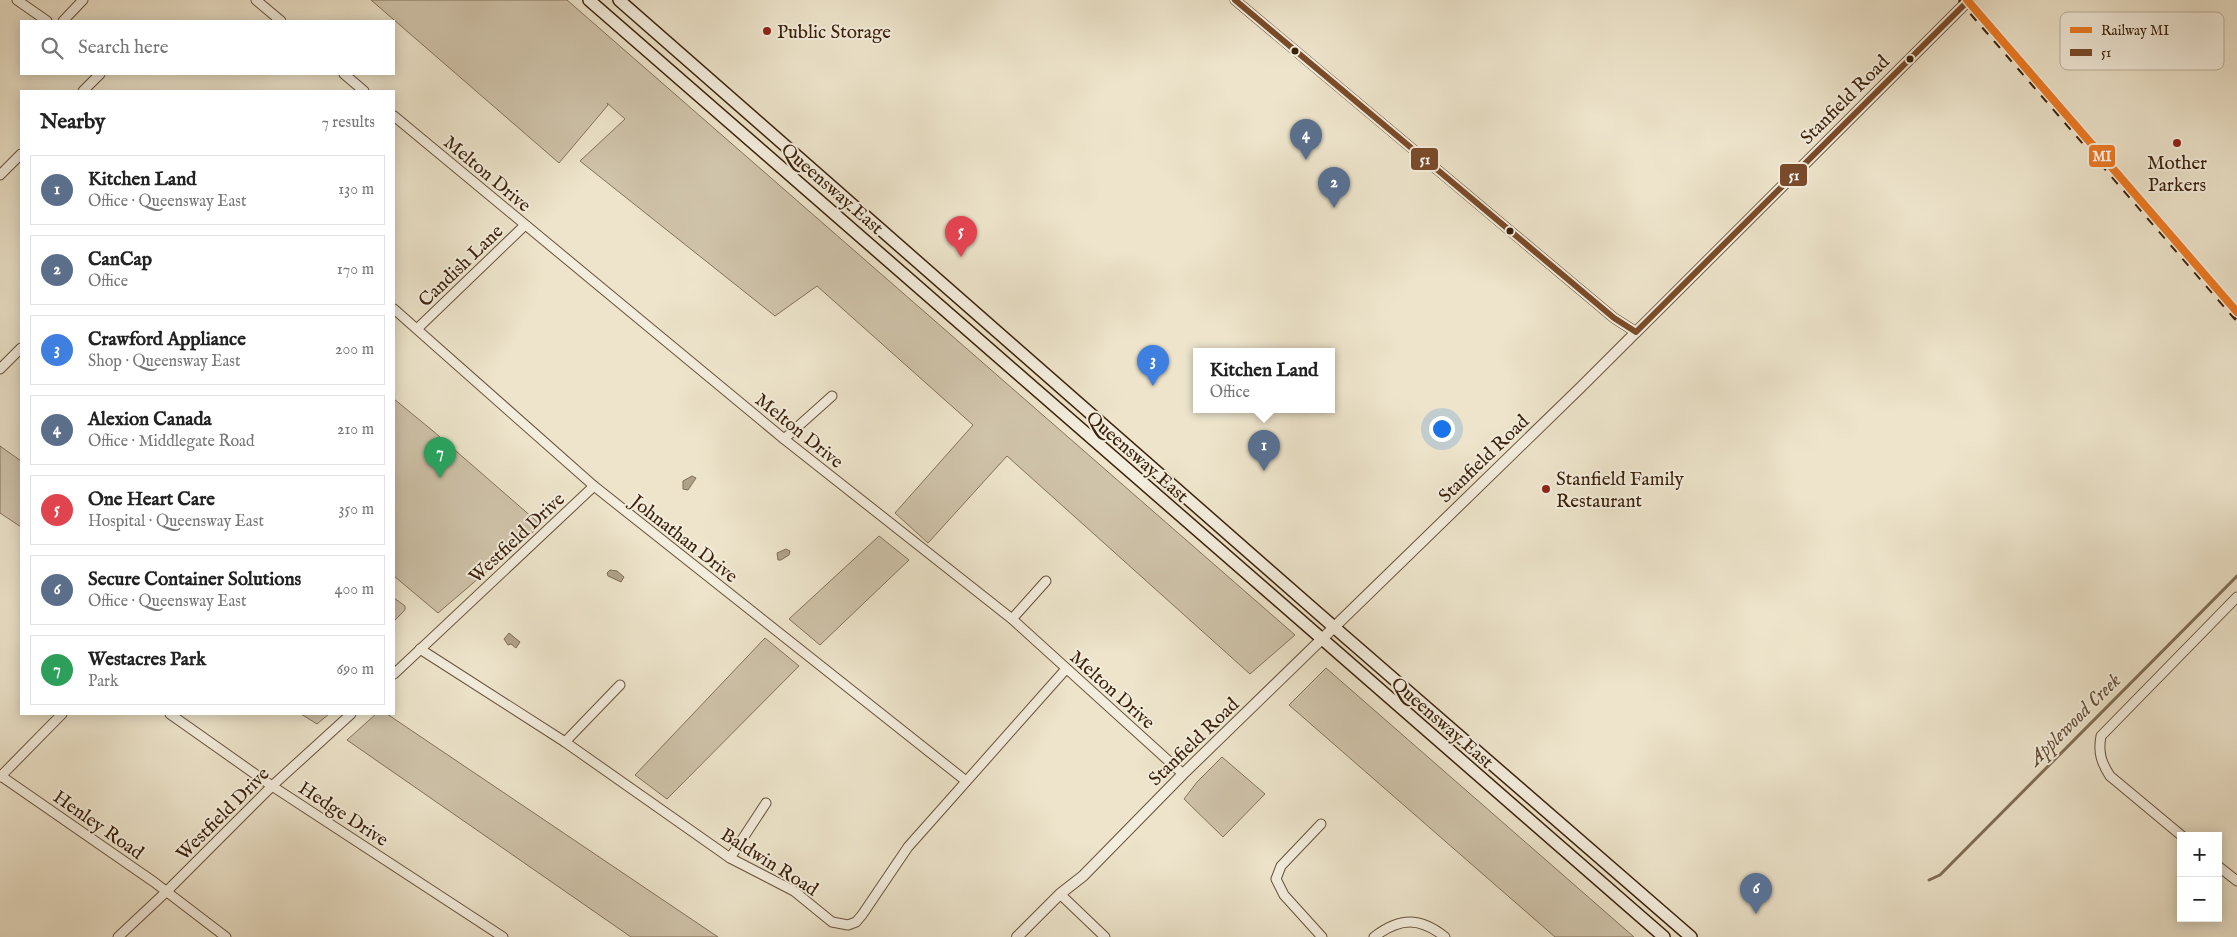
<!DOCTYPE html>
<html lang="en">
<head>
<meta charset="utf-8">
<style>
  :root { --surface:#fff; --page:#f2f2f2; --text:#222; --muted:#767676; --line:#e0e0e0; --accent:#db2777 }
  body { margin:0; font-family:"IM FELL English",serif; background:var(--page); color:var(--text) }
  .controls { position:absolute; right:15px; bottom:15px; display:grid; overflow:hidden; border-radius:0px; box-shadow:0 2px 12px #0003 }
  .controls button { width:45px; height:45px; display:grid; place-items:center; padding:0; border:0; border-bottom:1px solid var(--line); background:var(--surface); color:var(--text); font:25px sans-serif }
  .you { position:absolute; left:1441px; top:428px; width:18px; height:18px; margin:-12px; border:4px solid #fff; border-radius:50%; background:#1a73e8; box-shadow:0 0 0 8px #1a73e833 }
  .badge { display:grid; place-items:center; width:32px; height:32px; border-radius:50%; background:var(--accent); color:#fff; font-size:16px; font-weight:700 }
  .pin { position:absolute; translate:-50% -41px; filter:drop-shadow(0 1px 2px #0008) }
  .pin::after { content:''; position:absolute; top:26px; width:18px; height:15px; background:inherit; clip-path:polygon(0 0,100% 0,50% 100%) }
  .popup { position:absolute; left:1193px; top:348px; width:142px; height:65px; box-sizing:border-box; display:grid; place-content:center; border-radius:0px; background:var(--surface); filter:drop-shadow(0 1px 4px #0005); font-size:16px; white-space:nowrap; color:var(--muted) }
  .popup b { font-size:19px; color:var(--text) }
  .popup::after { content:''; position:absolute; left:50%; top:100%; margin-left:-10px; border:10px solid transparent; border-top-color:var(--surface) }
  .list { margin:0; padding:0; list-style:none }
  h2 { display:flex; justify-content:space-between; align-items:center; height:65px; margin:0; padding:0 20px; font-size:21px }
  h2 small { font-size:16px; font-weight:400; color:var(--muted) }
  .list li { display:grid; grid-template-columns:32px 1fr auto; gap:15px; align-items:center; box-sizing:border-box; height:70px; margin:0 10px 10px; padding:0 10px; border:1px solid var(--line); border-radius:0px }
  .list b { display:block; font-size:19px; white-space:nowrap }
  .list p { margin:0; font-size:16px; white-space:nowrap; color:var(--muted) }
  .list em { font-size:16px; font-style:normal; color:var(--muted) }
  .icon { flex:none; width:28px; height:28px; fill:none; stroke:currentColor; stroke-width:2; stroke-linecap:round; stroke-linejoin:round }
  .map { position:relative; flex:none; width:2237px; height:937px; overflow:hidden }
  .search { position:absolute; background:var(--surface); box-shadow:0 2px 12px #0003; left:20px; top:20px; width:375px; height:55px; display:flex; align-items:center; gap:12px; box-sizing:border-box; padding:0 18px; border-radius:0px; color:var(--muted); font-size:19px }
  .panel { position:absolute; background:var(--surface); box-shadow:0 2px 12px #0003; left:20px; top:90px; width:375px; height:625px; border-radius:0px }
  .map>svg:first-child { display:block }
  .green { fill:#cfc3aa; stroke:#84725a }
  .water { fill:#b0a289; stroke:#816e56 }
  .lines { fill:none; stroke-linecap:round; stroke-linejoin:round }
  .stream { stroke:#816e56; stroke-width:3 }
  .minor-casing { stroke:#67523a; stroke-width:11 }
  .tertiary-casing { stroke:#67523a; stroke-width:12 }
  .secondary-casing { stroke:#3a210a; stroke-width:14 }
  .minor { stroke:#f3eddd; stroke-width:9 }
  .tertiary { stroke:#f3eddd; stroke-width:10 }
  .secondary { stroke:#f3eddd; stroke-width:11 }
  .rail { stroke:#3a210a; stroke-width:3; stroke-dasharray:9 9; stroke-linecap:butt }
  .bus-1-casing { stroke:#f3eddd; stroke-width:10 }
  .bus-1 { stroke:#7a4b2a; stroke-width:6 }
  .rail-1-casing { stroke:#f3eddd; stroke-width:11 }
  .rail-1 { stroke:#ec7a24; stroke-width:8 }
  .poi-dot { fill:#8f2418; stroke:#f3eddd; stroke-width:2 }
  .bus-dot { fill:#3a210a; stroke:#f3eddd; stroke-width:2 }
  .labels { text-anchor:middle; stroke-width:4; stroke-linejoin:round; paint-order:stroke }
  .poi-label { font-size:19px; fill:#3a210a; stroke:#f3eddd; text-anchor:start }
  .street-label { font-size:19px; fill:#3a210a; stroke:#f3eddd }
  .water-label { font-size:20px; font-style:italic; fill:#634e36; stroke:#f3eddd }
  .key { fill:#f3eddd; stroke:#bcb09e; stroke-width:1 }
  .key-label { font-size:14px; fill:#3a210a }
  .line-badge { stroke:#f3eddd; stroke-width:2 }
  .badge-label { font-size:14px; text-anchor:middle; font-weight:bold; fill:#fff }
</style>
</head>
<body>
<div class="map">
<svg width="2237" height="937" viewBox="0 0 2237 937">
  <rect width="100%" height="100%" fill="#ede4cb"/>
  <filter id="stains"><feTurbulence type="fractalNoise" baseFrequency=".004" numOctaves="4"/><feColorMatrix values="0 0 0 0 .2 0 0 0 0 .09 0 0 0 0 .02 0 0 0 .5 -.17"/></filter>
  <radialGradient id="worn" r=".72"><stop offset=".6" stop-color="#630" stop-opacity="0"/><stop offset="1" stop-color="#630" stop-opacity=".3"/></radialGradient>
  <g class="green">
    <polygon points="371,0 567,0 1295,635 1250,674 1007,456 928,543 895,513 973,425 817,286 775,316 580,161 625,119 607,103 608,105 559,163"/>
    <polygon points="394,399 433,431 541,525 438,613 394,576"/>
    <polygon points="0,446 21,461 21,527 0,513"/>
    <polygon points="879,536 909,560 820,645 789,619"/>
    <polygon points="394,598 405,606 405,610 394,621"/>
    <polygon points="765,638 799,666 667,799 635,775"/>
    <polygon points="1326,668 1634,937 1555,937 1289,705"/>
    <polygon points="301,714 329,714 317,724"/>
    <polygon points="376,714 387,714 718,937 631,937 347,740"/>
    <polygon points="1222,757 1265,794 1223,837 1184,799 1197,782"/>
  </g>
  <g class="water">
    <polygon points="692,476 696,478 688,490 683,489 683,481"/>
    <polygon points="786,549 790,551 789,555 781,560 778,560 777,553"/>
    <polygon points="610,570 617,571 624,577 621,582 608,576 607,573"/>
    <polygon points="509,633 520,642 516,648 511,644 508,645 504,639"/>
  </g>
  <g class="lines">
    <polyline class="stream" points="1929,880 1940,875 2237,576"/>
    <g class="minor-casing">
      <g id="minor">
        <polyline points="17,0 47,21"/>
        <polyline points="256,0 281,21"/>
        <polyline points="1235,0 1614,318 1636,332"/>
        <polyline points="63,21 83,0"/>
        <polyline points="344,74 364,91"/>
        <polyline points="83,91 100,74"/>
        <polyline points="394,116 784,439 1012,619 1183,774"/>
        <polyline points="0,175 21,154"/>
        <polyline points="394,309 594,486 966,781"/>
        <polyline points="418,328 524,226"/>
        <polyline points="0,369 21,348"/>
        <polyline points="784,439 832,396"/>
        <polyline points="1012,619 1046,581"/>
        <polyline points="420,649 565,742 730,858 794,891 832,922 848,925 856,922 862,915 908,847 1066,669"/>
        <polyline points="394,674 594,486"/>
        <polyline points="170,714 272,786 503,937"/>
        <polyline points="565,742 620,685"/>
        <polyline points="1,776 154,882 226,937"/>
        <polyline points="0,777 62,714"/>
        <polyline points="1321,824 1281,866 1276,879 1284,895 1322,937"/>
        <path d="M2182,836l-72,-60c-9,-14 -12,-24 -9,-40l136,-139"/>
        <polyline points="730,858 766,803"/>
        <polyline points="2218,866 2237,881"/>
        <polyline points="1060,894 1105,937"/>
        <polyline points="118,937 167,891 272,786 351,714"/>
        <path d="M1374,937c26,-20 46,-20 71,0"/>
      </g>
    </g>
    <g class="tertiary-casing">
      <polyline id="tertiary" points="1017,937 1060,894 1083,876 1183,774 1580,388 1969,0"/>
    </g>
    <g class="secondary-casing">
      <g id="secondary">
        <polyline points="589,0 1664,937"/>
        <polyline points="619,0 1335,628 1691,937"/>
      </g>
    </g>
    <use href="#minor" class="minor"/>
    <use href="#tertiary" class="tertiary"/>
    <use href="#secondary" class="secondary"/>
    <polyline class="rail" points="1959,0 2237,321"/>
    <g class="bus-1-casing">
      <polyline id="bus-1" points="1235,0 1614,318 1636,332 1969,0"/>
    </g>
    <use href="#bus-1" class="bus-1"/>
    <g class="rail-1-casing">
      <polyline id="rail-1" points="1967,0 2237,312"/>
    </g>
    <use href="#rail-1" class="rail-1"/>
  </g>
  <g class="poi-dot">
    <circle cx="767" cy="31" r="5"/>
    <circle cx="2177" cy="143" r="5"/>
    <circle cx="1546" cy="489" r="5"/>
  </g>
  <g class="bus-dot">
    <circle cx="1295" cy="51" r="4.5"/>
    <circle cx="1910" cy="59" r="4.5"/>
    <circle cx="1510" cy="231" r="4.5"/>
  </g>
  <g class="labels">
    <g class="poi-label">
      <text x="777" y="38">Public Storage</text>
      <text x="2177" y="169" text-anchor="middle">Mother<tspan x="2177" dy="22">Parkers</tspan></text>
      <text x="1556" y="485">Stanfield Family<tspan x="1556" dy="22">Restaurant</tspan></text>
    </g>
    <g class="street-label">
      <text transform="translate(1844 99) rotate(-45)" y="7">Stanfield Road</text>
      <text transform="translate(488 173) rotate(40)" y="7">Melton Drive</text>
      <text transform="translate(833 188) rotate(41)" y="7">Queensway East</text>
      <text transform="translate(460 265) rotate(-44)" y="7">Candish Lane</text>
      <text transform="translate(800 430) rotate(39)" y="7">Melton Drive</text>
      <text transform="translate(1138 456) rotate(41)" y="7">Queensway East</text>
      <text transform="translate(1483 458) rotate(-44)" y="7">Stanfield Road</text>
      <text transform="translate(516 537) rotate(-43)" y="7">Westfield Drive</text>
      <text transform="translate(685 538) rotate(38)" y="7">Johnathan Drive</text>
      <text transform="translate(1113 689) rotate(42)" y="7">Melton Drive</text>
      <text transform="translate(1443 722) rotate(41)" y="7">Queensway East</text>
      <text transform="translate(1193 741) rotate(-44)" y="7">Stanfield Road</text>
      <text transform="translate(222 813) rotate(-45)" y="7">Westfield Drive</text>
      <text transform="translate(344 813) rotate(33)" y="7">Hedge Drive</text>
      <text transform="translate(99 824) rotate(35)" y="7">Henley Road</text>
      <text transform="translate(770 861) rotate(32)" y="7">Baldwin Road</text>
    </g>
    <g class="water-label">
      <text transform="translate(2074 719) rotate(-45)" y="7">Applewood Creek</text>
    </g>
  </g>
  <rect x="2060" y="12" width="164" height="58" rx="8" class="key"/>
  <rect x="2070" y="27" width="22" height="6" fill="#ec7a24"/>
  <rect x="2070" y="49" width="22" height="7" fill="#7a4b2a"/>
  <g class="key-label">
    <text x="2101" y="35">Railway MI</text>
    <text x="2101" y="57">51</text>
  </g>
  <g class="line-badge">
    <rect x="2088" y="144" width="28" height="24" rx="5" fill="#ec7a24"/>
    <rect x="1410" y="147" width="29" height="24" rx="5" fill="#7a4b2a"/>
    <rect x="1779" y="163" width="29" height="24" rx="5" fill="#7a4b2a"/>
  </g>
  <g class="badge-label">
    <text x="2102" y="161">MI</text>
    <text x="1425" y="164">51</text>
    <text x="1794" y="180">51</text>
  </g>
  <rect width="100%" height="100%" filter="url(#stains)"/>
  <rect width="100%" height="100%" fill="url(#worn)"/>
</svg>
<div class="controls">
<button>+</button>
<button>−</button>
</div>
<div class="you"></div>
<div class="pin badge" style="left:1264px;top:471px;background:#5c6f8a">1</div>
<div class="popup"><b>Kitchen Land</b>Office</div>
<div class="pin badge" style="left:1334px;top:208px;background:#5c6f8a">2</div>
<div class="pin badge" style="left:1153px;top:386px;background:#3f7fe0">3</div>
<div class="pin badge" style="left:1306px;top:160px;background:#5c6f8a">4</div>
<div class="pin badge" style="left:961px;top:257px;background:#e0444e">5</div>
<div class="pin badge" style="left:1756px;top:914px;background:#5c6f8a">6</div>
<div class="pin badge" style="left:440px;top:478px;background:#2e9e5b">7</div>
<div class="search"><svg class="icon" aria-label="search" viewBox="0 0 24 24"><circle cx="10" cy="10" r="6"/><path d="M15 15l6 6"/></svg>Search here</div>
<section class="panel">
<h2>Nearby<small>7 results</small></h2>
<ul class="list">
<li><span class="badge" style="background:#5c6f8a">1</span><div><b>Kitchen Land</b><p>Office · Queensway East</p></div><em>130 m</em></li>
<li><span class="badge" style="background:#5c6f8a">2</span><div><b>CanCap</b><p>Office</p></div><em>170 m</em></li>
<li><span class="badge" style="background:#3f7fe0">3</span><div><b>Crawford Appliance</b><p>Shop · Queensway East</p></div><em>200 m</em></li>
<li><span class="badge" style="background:#5c6f8a">4</span><div><b>Alexion Canada</b><p>Office · Middlegate Road</p></div><em>210 m</em></li>
<li><span class="badge" style="background:#e0444e">5</span><div><b>One Heart Care</b><p>Hospital · Queensway East</p></div><em>350 m</em></li>
<li><span class="badge" style="background:#5c6f8a">6</span><div><b>Secure Container Solutions</b><p>Office · Queensway East</p></div><em>400 m</em></li>
<li><span class="badge" style="background:#2e9e5b">7</span><div><b>Westacres Park</b><p>Park</p></div><em>690 m</em></li>
</ul>
</section>
</div>
</body>
</html>
